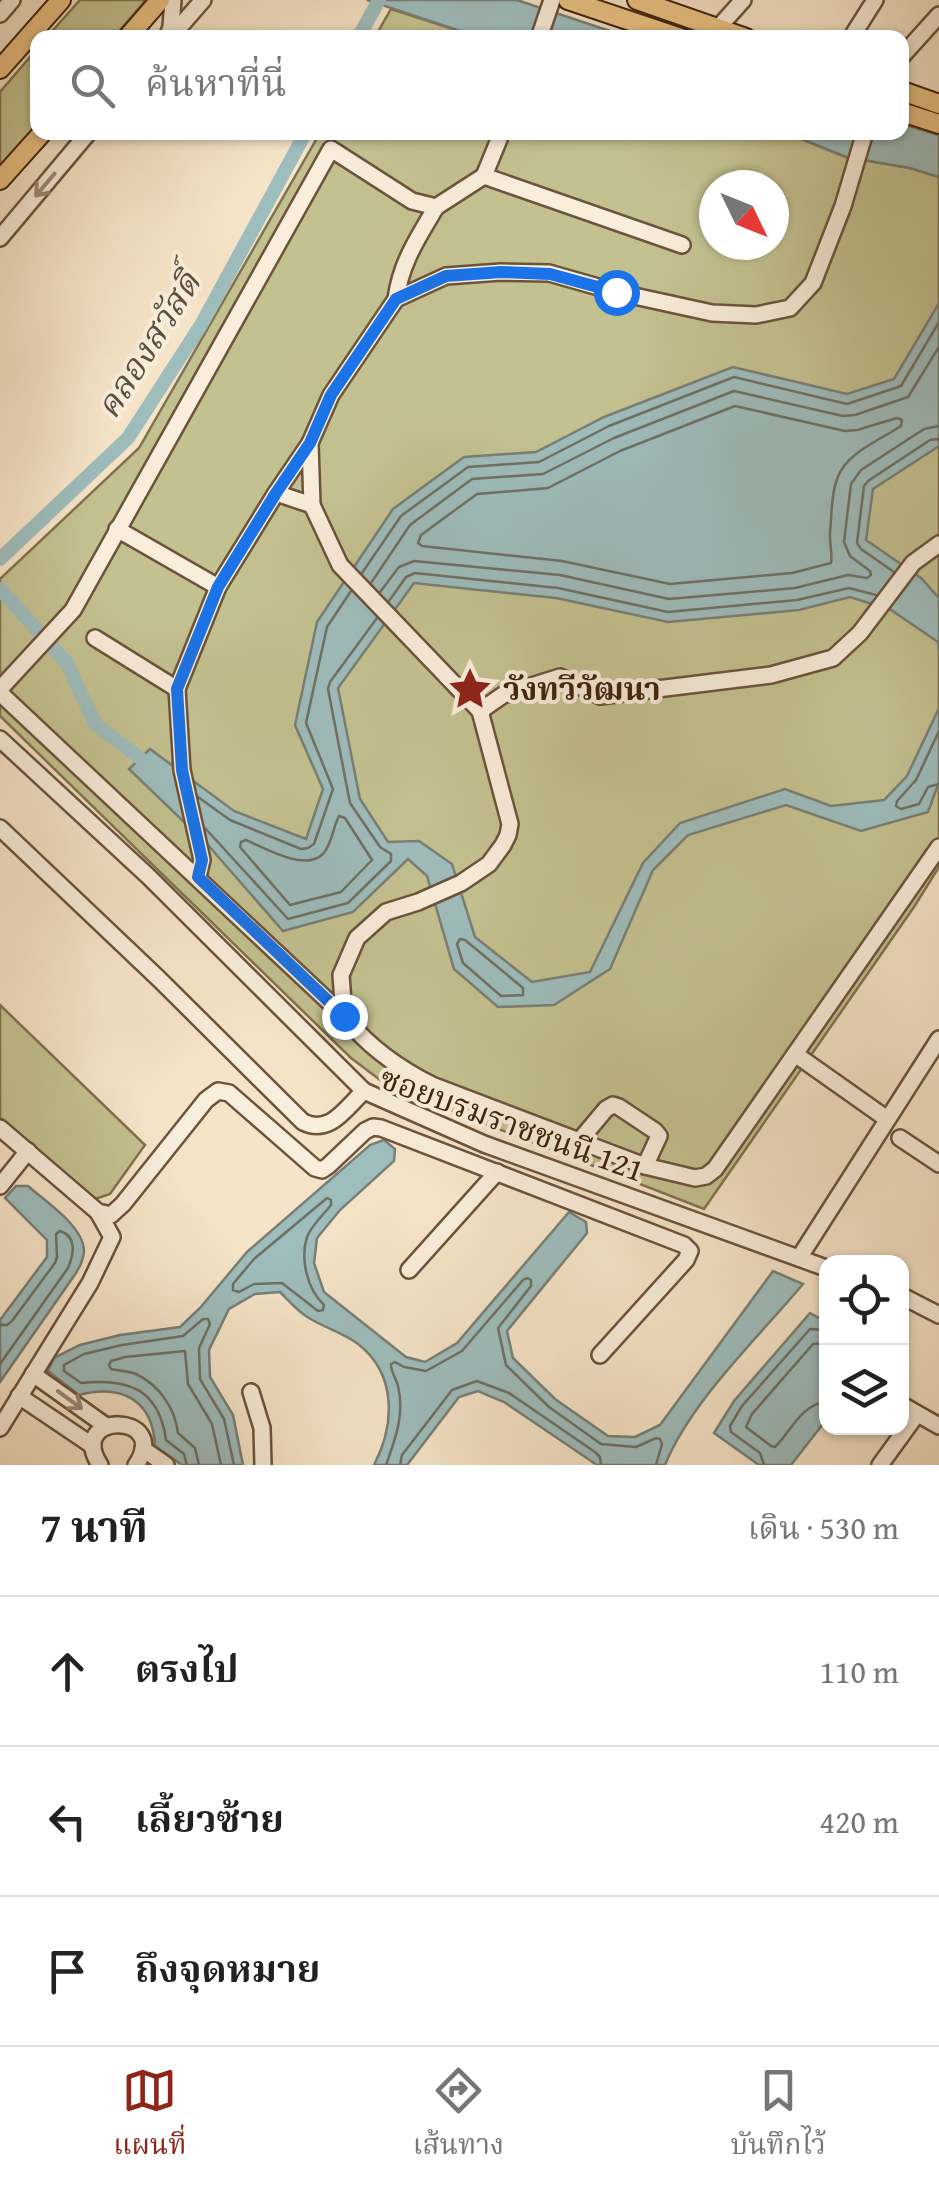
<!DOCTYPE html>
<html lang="th">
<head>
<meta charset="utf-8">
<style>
  :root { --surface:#fff; --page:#f2f2f2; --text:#222; --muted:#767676; --line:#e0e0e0; --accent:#8f2418 }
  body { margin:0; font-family:"Gentium Book Plus","Noto Serif Thai",serif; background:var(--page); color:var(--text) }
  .controls { position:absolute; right:30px; bottom:30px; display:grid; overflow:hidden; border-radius:20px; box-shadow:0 2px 8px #0004 }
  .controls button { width:90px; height:90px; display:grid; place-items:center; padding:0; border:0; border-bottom:2px solid var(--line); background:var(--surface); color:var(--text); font:50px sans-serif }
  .compass { position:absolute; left:699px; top:170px; width:90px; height:90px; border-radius:50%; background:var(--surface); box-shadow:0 2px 8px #0004; rotate:133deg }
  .stop { position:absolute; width:30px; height:30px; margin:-22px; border:8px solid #1a73e8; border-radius:50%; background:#fff }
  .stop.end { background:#1a73e8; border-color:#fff; box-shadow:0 2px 10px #0008 }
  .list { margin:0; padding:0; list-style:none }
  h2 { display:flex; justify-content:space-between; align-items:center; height:130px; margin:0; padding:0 40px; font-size:42px }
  h2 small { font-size:32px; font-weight:400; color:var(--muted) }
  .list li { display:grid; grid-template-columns:65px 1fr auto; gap:30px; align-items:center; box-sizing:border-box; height:150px; padding:0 40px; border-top:2px solid var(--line) }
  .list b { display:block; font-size:38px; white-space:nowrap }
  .list em { font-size:32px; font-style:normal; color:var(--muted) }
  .icon { flex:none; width:55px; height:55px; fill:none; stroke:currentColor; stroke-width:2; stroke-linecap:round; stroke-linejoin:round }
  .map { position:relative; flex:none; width:939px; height:1465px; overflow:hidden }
  .search { position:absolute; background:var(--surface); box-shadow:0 2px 8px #0004; left:30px; right:30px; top:30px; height:110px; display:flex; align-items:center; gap:25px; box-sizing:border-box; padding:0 35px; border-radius:20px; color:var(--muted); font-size:38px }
  .sheet { height:580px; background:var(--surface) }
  nav { display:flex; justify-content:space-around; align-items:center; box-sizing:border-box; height:140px; border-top:2px solid var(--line); background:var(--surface); font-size:28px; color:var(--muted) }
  nav a { display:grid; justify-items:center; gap:5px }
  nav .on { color:var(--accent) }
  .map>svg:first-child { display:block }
  .green { fill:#c4c190; stroke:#81724e; stroke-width:2.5; fill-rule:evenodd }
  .water { fill:#9ebdbd; stroke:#787f76; stroke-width:2.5 }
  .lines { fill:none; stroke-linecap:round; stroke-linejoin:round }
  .shore { stroke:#6e7064; stroke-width:2.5 }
  .canal { stroke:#9ebdbd; stroke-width:14 }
  .minor-casing { stroke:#6c533b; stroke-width:20 }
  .major-casing { stroke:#3e230c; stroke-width:22 }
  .minor { stroke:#f9eddb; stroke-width:15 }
  .major { stroke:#ebc284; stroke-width:18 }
  .oneway { stroke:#9c8874 }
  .route { stroke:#1a73e8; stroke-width:12 }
  .labels { text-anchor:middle; stroke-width:8; stroke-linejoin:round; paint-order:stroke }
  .poi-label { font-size:32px; font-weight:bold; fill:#3e230c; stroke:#f9eddb; text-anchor:start }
  .street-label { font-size:32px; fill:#3e230c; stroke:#f9eddb }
  .water-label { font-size:35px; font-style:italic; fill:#5b5141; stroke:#f9eddb }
</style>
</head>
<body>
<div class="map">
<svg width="939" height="1465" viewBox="0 0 939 1465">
  <rect width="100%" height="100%" fill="#f6e4c8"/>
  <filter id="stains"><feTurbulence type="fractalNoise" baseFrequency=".002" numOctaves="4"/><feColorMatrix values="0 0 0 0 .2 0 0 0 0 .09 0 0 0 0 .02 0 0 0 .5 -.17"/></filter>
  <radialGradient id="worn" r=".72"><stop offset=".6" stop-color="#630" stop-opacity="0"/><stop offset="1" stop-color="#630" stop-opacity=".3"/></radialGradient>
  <g class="green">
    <polygon points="80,0 146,0 114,37 47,37"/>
    <polygon points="391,9 478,37 375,37"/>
    <polygon points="37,49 37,124 0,167 0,92"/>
    <path d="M320,133h467l59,24 64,11 29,9v690l-25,40 -210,302 -316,-123 -37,-28 -351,-342v-137l139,-131zM714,185h60v60h-60z"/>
    <polygon points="0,1005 145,1145 110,1194 95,1199 0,1118"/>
  </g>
  <g class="water">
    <polygon points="367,0 517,0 628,37 478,37"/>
    <polygon points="902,124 939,135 939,177 910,168 846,157 787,133 902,132"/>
    <polygon points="939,303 939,446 873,489 866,540 921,578 939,598 939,651 938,642 891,610 850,597 799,610 668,622 556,598 414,583 338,688 360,799 388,842 419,841 452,864 475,937 532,982 590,972 643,863 680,823 785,789 831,806 884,800 907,776 939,708 939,782 928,812 861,831 786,805 688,835 653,870 610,969 554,1005 498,1007 454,969 427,876 408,859 353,912 283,931 208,845 129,769 150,749 234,811 306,839 323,789 295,725 317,622 393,509 464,457 536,452 604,417 733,367 847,394 894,379"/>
    <path d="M384,1140l11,9 -1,12 -54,49 -23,28 -3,25 10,29 82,65 19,5 32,-19 112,-131 17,10 1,11 -80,98 6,27 42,41 53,37 27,1 25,-12 113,-154 30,13c-45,54 -112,117 -138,181h-68l-93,-63 -26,-11 -19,6 -52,68h-33c21,-40 23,-91 -16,-121 -14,-11 -33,-16 -49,-26 -11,-6 -20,-17 -29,-26l-25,2 -26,15 -20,41 1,27 23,38 10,50h-61l-27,-19c-2,-46 -33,-62 -76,-51l-31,-24 6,-13 26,-13 40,-10 60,-8 20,-19 47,-56 123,-107z"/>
    <path d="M16,1186h12c18,16 55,40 56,64 0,9 -4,16 -8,23l-76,109v-62l47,-63v-17l-42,-42z"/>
    <polygon points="810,1313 826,1322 826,1420 791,1465 759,1465 714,1433 734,1401"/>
  </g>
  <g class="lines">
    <g class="shore">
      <path d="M735,406l110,25 12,-1 40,-12 5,2 -1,6c-18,12 -47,24 -59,43 -11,16 -10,44 -12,63 -1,11 3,22 1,31l-39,10 -122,11 -108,-23 -140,-15 -4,-3 3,-8 56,-41 71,-6 72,-37z"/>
      <polyline points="894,572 861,549 857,543 864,486 868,481 930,440 939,439"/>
      <polyline points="362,573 401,516 468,467 539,462 609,426 734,377 847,404 901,386 939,322"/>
      <polyline points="371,583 410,525 472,479 543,474 614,438 734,391 843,416 855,415 908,397 939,347"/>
      <polyline points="380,592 399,567 414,561 560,575 669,599 795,588 848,575 867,578 871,575 870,571 850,556 844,542 851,484 861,470 924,429 939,426"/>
      <polyline points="389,601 406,577 415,573 558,588 668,612 797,600 849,588 876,595"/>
      <polyline points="939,731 916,780 897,801 896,806 901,809 919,804 928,787 939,784"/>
      <polyline points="198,797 230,820 301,849 308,848 314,844 333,789 306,723 327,627 351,591"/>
      <path d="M339,816l6,2 27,42 -31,32 -51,13 -50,-58 1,-5 5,-2c19,8 59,32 77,14 9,-10 10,-27 16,-38z"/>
      <polyline points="205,828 288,919 348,903 391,861 391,854 380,847 350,803 328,689 330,682 377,618"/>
      <polygon points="460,939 465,940 523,988 523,995 501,996 463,963 457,944"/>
      <path d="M327,1198l4,2v5c-7,9 -20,21 -24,32 -7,22 0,52 17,68l-1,5 -5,1 -36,-28 -28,1 -15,8 -6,-2v-6l21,-25z"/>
      <path d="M0,1325h7l5,-4 43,-58 2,-6 -1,-23 4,-3c17,5 14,23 8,37l-68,96"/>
      <path d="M826,1343l-13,1 -61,70 -6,13 25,19 4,1c16,-16 27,-43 51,-45"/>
      <path d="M187,1465l-3,-11 -18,-14c-7,-52 -39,-62 -85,-57l-17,-12v-6l20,-11 38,-9 61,-9 20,-17h5l2,5 -11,24 1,31 24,40 10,46"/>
      <path d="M199,1465l-4,-17 -17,-15c-3,-25 -19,-48 -42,-59 -7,-3 -17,-3 -25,-5l-2,-4 2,-4 14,-4 60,-6 3,33 24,40 9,41"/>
      <path d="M386,1465c9,-25 19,-51 12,-79 -2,-8 -7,-13 -7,-22l4,-2 9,5 22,4 36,-20 61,-71 4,-2 4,2v6l-33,42 8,37 43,42 52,37 35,3 20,-9 4,1 2,5 -6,21"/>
      <polyline points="400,1465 402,1455 452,1390 477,1381 509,1393 595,1452 600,1457 601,1465"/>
      <polyline points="764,1465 760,1453 731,1432 730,1426 742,1406 810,1329 826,1330"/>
    </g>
    <g class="canal">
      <polyline points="358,38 379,0"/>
      <polyline points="0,559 128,438 201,325 306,132"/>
      <polyline points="0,589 67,663 95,724 140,758"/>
    </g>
    <g class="minor-casing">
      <g id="minor">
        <polyline points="0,14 12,0"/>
        <polyline points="718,28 743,0"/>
        <polyline points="168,35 171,27 173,0"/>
        <polyline points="170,38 203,0"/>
        <polyline points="539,38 552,0"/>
        <polyline points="851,38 875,0"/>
        <polyline points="902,56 939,15"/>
        <polyline points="484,176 682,245"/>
        <polyline points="0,238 89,132"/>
        <path d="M396,299c5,-37 22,-61 40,-92"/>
        <polyline points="276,493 312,505"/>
        <polyline points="117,529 218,587 276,493 310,443"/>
        <polyline points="95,638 177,689"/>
        <polyline points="0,689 73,610 331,149 412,201 436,207 484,176 502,132"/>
        <path d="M0,693l344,323c24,31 54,52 88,69l213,81 50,12 11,-2 9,-7 224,-322"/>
        <polyline points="480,711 503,695 560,677 600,696 771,675 833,658 860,633 913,563 939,544"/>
        <polyline points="0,739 148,876 364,1091"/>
        <path d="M0,828l159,151 144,143c27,13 42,-13 61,-31l120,53 342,124"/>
        <polyline points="198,877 202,860 182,770 177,689 218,587"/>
        <polyline points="344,1016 341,975 357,938 386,912 418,902 461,883 489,864 503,845 508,835 510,824 480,711 340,565 312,505 310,443 331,395 396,299 446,276 501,272 549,273 616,292 712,313 756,315 790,308 813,283 843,206 865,132"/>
        <polyline points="795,1054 887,1119"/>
        <polyline points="0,1128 98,1212 111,1215 123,1204 206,1100 218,1091 229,1093 315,1168 322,1170 328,1166 365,1131 373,1127 381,1128 684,1245 690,1251 686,1260 600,1355"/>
        <polyline points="900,1138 939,1164"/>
        <polyline points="580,1140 606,1109 613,1105 619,1107 655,1131 659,1136 645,1166"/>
        <polyline points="0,1186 28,1151"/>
        <polyline points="799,1258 939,1039"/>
        <polyline points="409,1270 497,1172"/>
        <polyline points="902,1296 939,1315"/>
        <polyline points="33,1374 106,1426"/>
        <polyline points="251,1392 262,1428 263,1465"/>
        <polyline points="19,1396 93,1446"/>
        <polyline points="902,1405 939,1426"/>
        <polyline points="0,1428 90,1283 112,1237 98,1212"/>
        <polyline points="143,1449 166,1465"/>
        <path d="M100,1465c-35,-54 72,-53 36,0"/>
        <polyline points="880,1465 917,1414"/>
      </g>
    </g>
    <g class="major-casing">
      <g id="major">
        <polyline points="568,0 681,38"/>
        <polyline points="637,0 746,38"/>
        <polyline points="127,38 160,0"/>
        <polyline points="0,69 61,0"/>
        <polyline points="902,91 939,104"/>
        <polyline points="902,112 939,124"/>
        <polyline points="0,180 43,132"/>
      </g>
    </g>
    <use href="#minor" class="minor"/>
    <use href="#major" class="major"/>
  </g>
  <defs><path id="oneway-shaft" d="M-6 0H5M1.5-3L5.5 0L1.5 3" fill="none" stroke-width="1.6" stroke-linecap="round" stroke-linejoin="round" transform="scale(2.5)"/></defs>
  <g class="oneway">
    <use href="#oneway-shaft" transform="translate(45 185) rotate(130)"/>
    <use href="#oneway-shaft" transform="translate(70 1400) rotate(36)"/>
  </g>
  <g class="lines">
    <polyline class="route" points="344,1016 198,877 202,860 182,770 177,689 218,587 276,493 310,443 331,395 396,299 446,276 501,272 550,274 616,292"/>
  </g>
  <defs>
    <g id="sight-bare" transform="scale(3.45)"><path d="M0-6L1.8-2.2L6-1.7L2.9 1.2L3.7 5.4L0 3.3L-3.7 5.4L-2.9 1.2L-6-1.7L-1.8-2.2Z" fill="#8f2418" stroke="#f9eddb" stroke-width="2.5" paint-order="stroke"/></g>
  </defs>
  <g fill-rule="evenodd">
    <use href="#sight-bare" x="470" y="689"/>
  </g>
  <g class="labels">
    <g class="poi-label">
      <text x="503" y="700">วังทวีวัฒนา</text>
    </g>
    <g class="street-label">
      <text transform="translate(512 1124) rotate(20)" y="11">ซอยบรมราชชนนี 121</text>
    </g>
    <g class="water-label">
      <text transform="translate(148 345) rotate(-58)" y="12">คลองสวัสดิ์</text>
    </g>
  </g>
  <rect width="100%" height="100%" filter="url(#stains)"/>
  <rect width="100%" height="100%" fill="url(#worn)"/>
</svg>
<div class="controls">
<button><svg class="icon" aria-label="locate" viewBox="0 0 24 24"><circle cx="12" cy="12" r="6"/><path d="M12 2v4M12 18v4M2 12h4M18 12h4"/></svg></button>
<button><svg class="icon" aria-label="layers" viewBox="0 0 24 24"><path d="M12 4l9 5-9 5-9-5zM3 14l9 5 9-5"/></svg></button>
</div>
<svg class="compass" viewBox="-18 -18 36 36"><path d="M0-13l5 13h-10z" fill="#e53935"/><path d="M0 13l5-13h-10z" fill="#767676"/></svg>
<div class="stop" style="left:616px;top:292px"></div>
<div class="stop end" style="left:344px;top:1016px"></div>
<div class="search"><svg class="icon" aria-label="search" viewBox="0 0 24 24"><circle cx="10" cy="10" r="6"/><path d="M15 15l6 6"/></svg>ค้นหาที่นี่</div>
</div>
<section class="sheet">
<h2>7 นาที<small>เดิน · 530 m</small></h2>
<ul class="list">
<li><svg class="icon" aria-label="ahead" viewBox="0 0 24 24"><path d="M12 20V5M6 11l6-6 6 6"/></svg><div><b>ตรงไป</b></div><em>110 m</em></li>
<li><svg class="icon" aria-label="left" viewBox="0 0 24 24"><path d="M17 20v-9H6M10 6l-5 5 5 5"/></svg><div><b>เลี้ยวซ้าย</b></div><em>420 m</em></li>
<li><svg class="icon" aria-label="arrive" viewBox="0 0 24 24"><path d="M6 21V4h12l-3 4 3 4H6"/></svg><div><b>ถึงจุดหมาย</b></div></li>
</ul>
</section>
<nav>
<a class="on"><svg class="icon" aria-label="map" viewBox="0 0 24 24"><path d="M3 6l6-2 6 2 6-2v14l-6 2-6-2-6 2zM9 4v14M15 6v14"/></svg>แผนที่</a>
<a><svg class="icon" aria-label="directions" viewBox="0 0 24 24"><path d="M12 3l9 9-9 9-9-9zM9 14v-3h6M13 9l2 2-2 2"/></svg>เส้นทาง</a>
<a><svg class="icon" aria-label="saved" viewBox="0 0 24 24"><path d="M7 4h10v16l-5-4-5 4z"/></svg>บันทึกไว้</a>
</nav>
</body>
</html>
